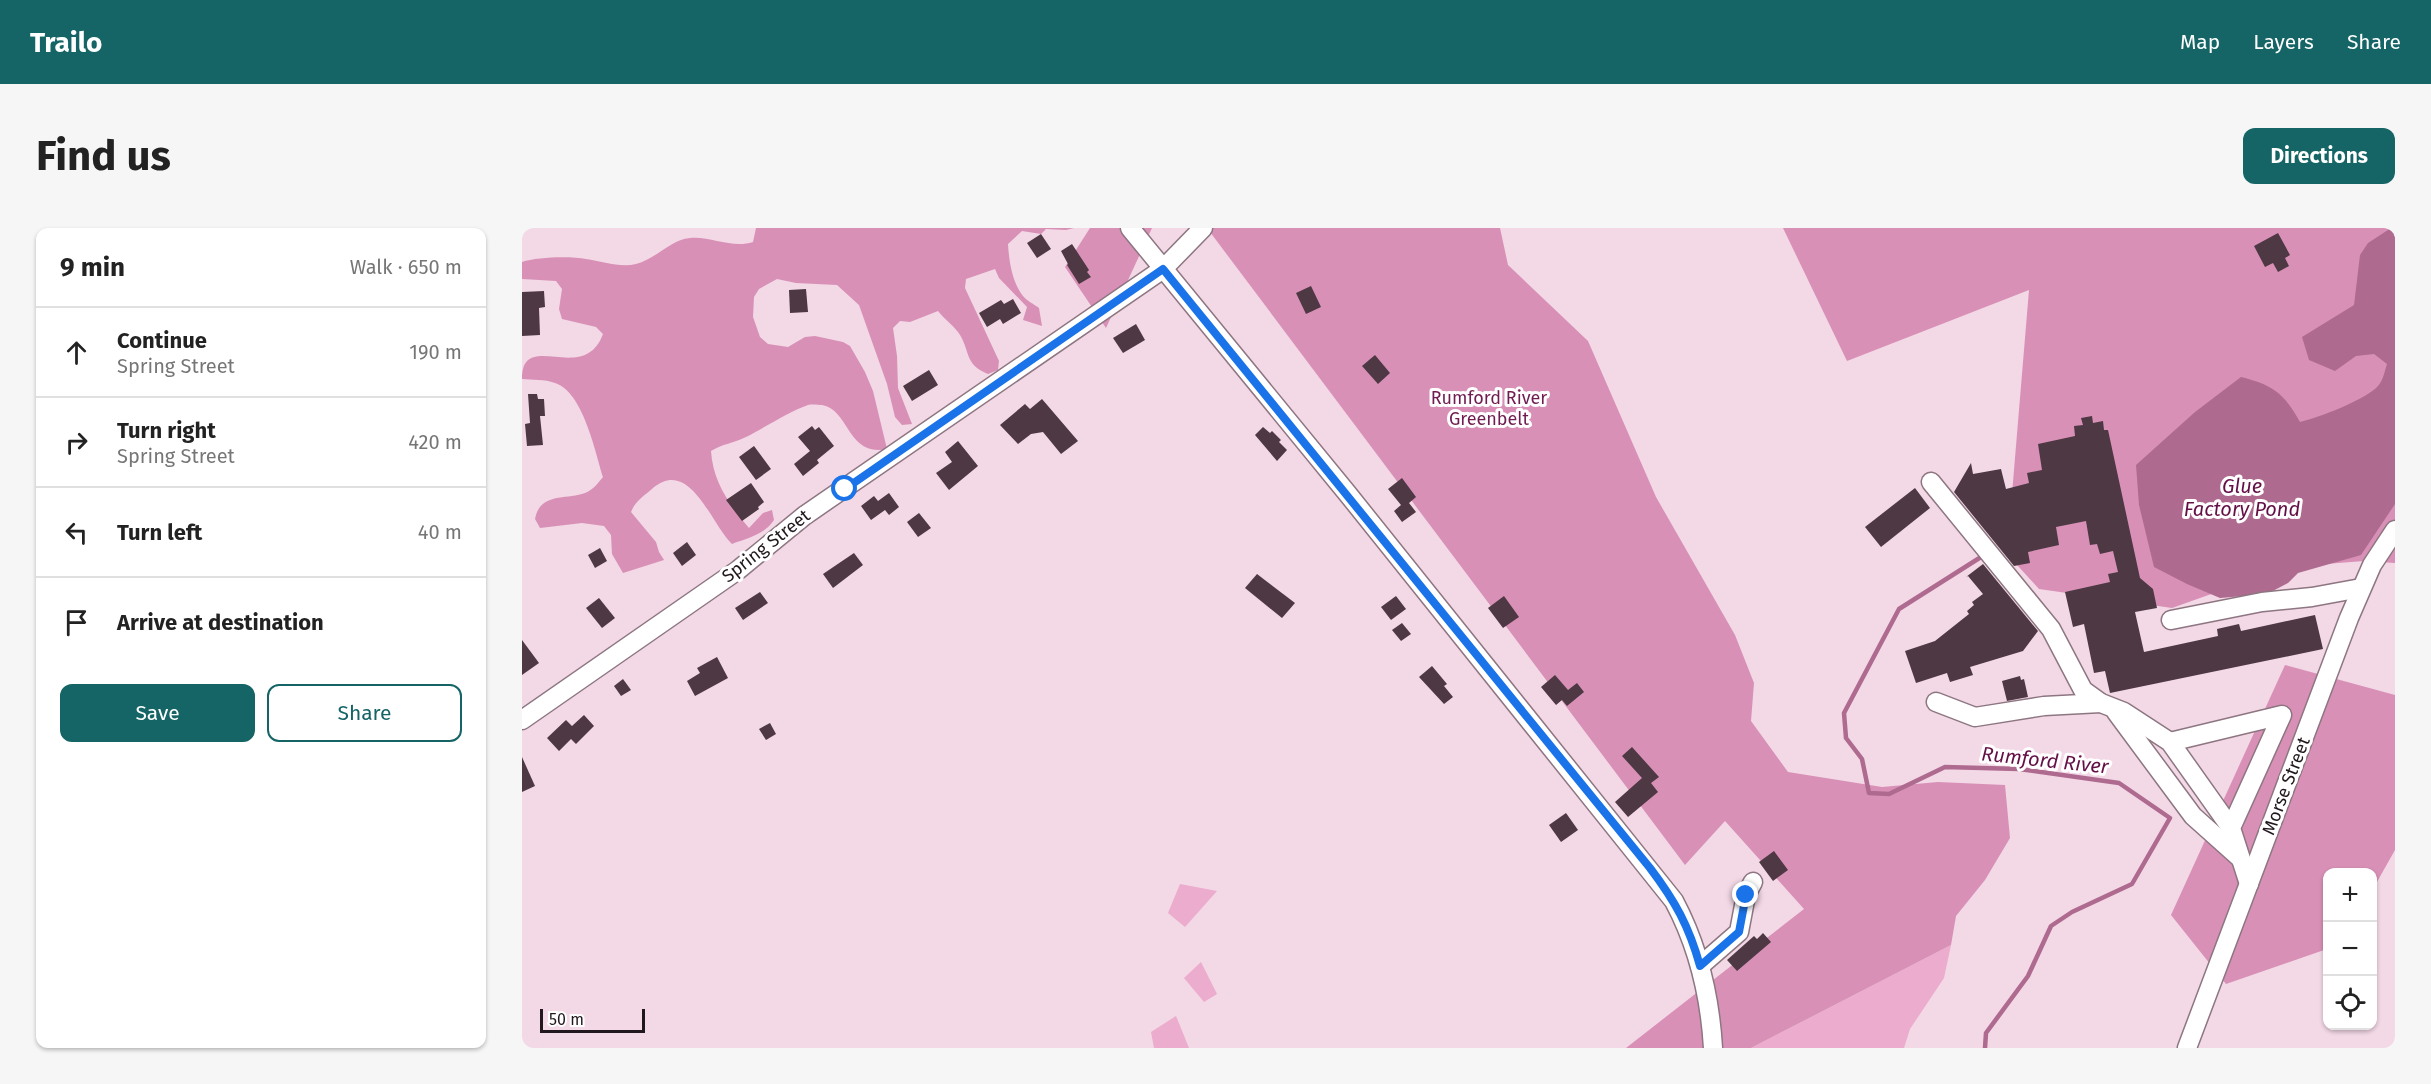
<!DOCTYPE html>
<html lang="en">
<head>
<meta charset="utf-8">
<style>
  :root { --surface:#fff; --page:#f6f6f6; --text:#222; --muted:#767676; --line:#e0e0e0; --accent:#156466 }
  body { margin:0; font-family:"Fira Sans",sans-serif; background:var(--page); color:var(--text) }
  .controls { position:absolute; right:18px; bottom:18px; display:grid; overflow:hidden; border-radius:12px; box-shadow:0 2px 4px #0004 }
  .controls button { width:54px; height:54px; display:grid; place-items:center; padding:0; border:0; border-bottom:2px solid var(--line); background:var(--surface); color:var(--text); font:30px sans-serif }
  .scale { position:absolute; left:18px; bottom:15px; width:105px; box-sizing:border-box; padding-left:6px; border:3px solid #21181d; border-top:0; font-size:16px; line-height:21px; white-space:nowrap; color:#21181d; -webkit-text-stroke:4px #fff; paint-order:stroke }
  .stop { position:absolute; width:18px; height:18px; margin:-14px; border:4px solid #1a73e8; border-radius:50%; background:#fff }
  .stop.end { background:#1a73e8; border-color:#fff; box-shadow:0 2px 6px #0008 }
  .list { margin:0; padding:0; list-style:none }
  h2 { display:flex; justify-content:space-between; align-items:center; height:78px; margin:0; padding:0 24px; font-size:26px }
  h2 small { font-size:20px; font-weight:400; color:var(--muted) }
  .list li { display:grid; grid-template-columns:39px 1fr auto; gap:18px; align-items:center; box-sizing:border-box; height:90px; padding:0 24px; border-top:2px solid var(--line) }
  .list b { display:block; font-size:22px; white-space:nowrap }
  .list p { margin:0; font-size:20px; white-space:nowrap; color:var(--muted) }
  .list em { font-size:20px; font-style:normal; color:var(--muted) }
  .actions { display:flex; gap:12px; padding:18px 24px }
  .actions a { flex:1; padding:14px 0; border:2px solid var(--accent); border-radius:12px; text-align:center; font-size:21px; color:var(--accent) }
  .actions .main { background:var(--accent); color:#fff }
  .icon { flex:none; width:33px; height:33px; fill:none; stroke:currentColor; stroke-width:2; stroke-linecap:round; stroke-linejoin:round }
  .map { position:relative; flex:none; width:1873px; height:820px; overflow:hidden; border-radius:12px }
  header { display:flex; align-items:center; gap:36px; box-sizing:border-box; height:84px; padding:0 30px; background:var(--accent); color:#fff }
  header strong { font-size:28px }
  nav { display:flex; gap:33px; margin-inline-start:auto; font-size:21px }
  .intro { display:flex; align-items:center; justify-content:space-between; box-sizing:border-box; height:144px; padding:0 36px }
  h1 { margin:0; font-size:42px }
  .button { padding:15px 27px; border-radius:12px; background:var(--accent); color:#fff; font-size:21px; font-weight:700 }
  main { display:flex; gap:36px; padding:0 36px }
  aside { flex:1; background:var(--surface); border-radius:12px; box-shadow:0 2px 4px #0004 }
  .map>svg:first-child { display:block }
  .green { fill:#ecaccd }
  .forest { fill:#d890b7 }
  .water { fill:#ae6a8f }
  .lines { fill:none; stroke-linecap:round; stroke-linejoin:round }
  .stream { stroke:#ae6a8f; stroke-width:4.5 }
  .building { fill:#4d3843 }
  .minor-casing { stroke:#8d7681; stroke-width:21 }
  .minor { stroke:#fff; stroke-width:18 }
  .route { stroke:#1a73e8; stroke-width:8 }
  .labels { text-anchor:middle; stroke-width:6; stroke-linejoin:round; paint-order:stroke }
  .park-label { font-size:18px; fill:#701c51; stroke:#fff }
  .street-label { font-size:18px; fill:#21181d; stroke:#fff }
  .water-label { font-size:20px; font-style:italic; fill:#641047; stroke:#fff }
</style>
</head>
<body>
<header>
<strong>Trailo</strong>
<nav><a>Map</a><a>Layers</a><a>Share</a></nav>
</header>
<div class="intro"><h1>Find us</h1><a class="button">Directions</a></div>
<main>
<aside>
<h2>9 min<small>Walk · 650 m</small></h2>
<ul class="list">
<li><svg class="icon" aria-label="ahead" viewBox="0 0 24 24"><path d="M12 20V5M6 11l6-6 6 6"/></svg><div><b>Continue</b><p>Spring Street</p></div><em>190 m</em></li>
<li><svg class="icon" aria-label="right" viewBox="0 0 24 24"><path d="M7 20v-9h11M14 6l5 5-5 5"/></svg><div><b>Turn right</b><p>Spring Street</p></div><em>420 m</em></li>
<li><svg class="icon" aria-label="left" viewBox="0 0 24 24"><path d="M17 20v-9H6M10 6l-5 5 5 5"/></svg><div><b>Turn left</b></div><em>40 m</em></li>
<li><svg class="icon" aria-label="arrive" viewBox="0 0 24 24"><path d="M6 21V4h12l-3 4 3 4H6"/></svg><div><b>Arrive at destination</b></div></li>
</ul>
<div class="actions"><a class="main">Save</a><a>Share</a></div>
</aside>
<div class="map">
<svg width="1873" height="820" viewBox="0 0 1873 820">
  <rect width="100%" height="100%" fill="#f3d8e6"/>
  <g class="green">
    <polygon points="658,656 695,663 663,699 646,685"/>
    <polygon points="1429,717 1422,750 1388,801 1382,820 1229,820"/>
    <polygon points="679,734 695,766 682,774 662,750"/>
    <polygon points="654,788 667,820 632,820 629,804"/>
  </g>
  <g class="forest">
    <path d="M234,0h318l-8,2 -20,-1 -5,5 -19,-3 -14,13c1,17 4,38 15,52 4,5 11,8 16,12l3,18 -19,-6 4,-13 -28,-29 -4,-9 -29,10 -1,9 34,73 -1,9 -10,4c-25,-10 -17,-24 -30,-42 -6,-8 -14,-13 -20,-21l-28,11 -10,-1 -7,7 4,28 1,32 14,36 -10,1 -7,-8 -8,-33 -28,-79 -22,-20 -41,-2 -19,-4 -18,10 -5,8 -1,20 7,20 8,7 20,3 17,-10 10,-1 28,6 7,4 15,26 8,19 14,58c-40,8 -37,-39 -65,-44 -3,0 -10,-1 -14,0 -18,6 -44,23 -62,32 -12,6 -24,7 -35,14 2,31 18,53 38,77l14,-15 9,-3 2,10c-10,15 -26,18 -42,24 -21,-20 -42,-87 -79,-56 -9,8 -17,12 -22,24l25,30 3,10 5,8 -41,13 -11,-19 -1,-19 -7,-9 -22,-3 -42,5 -5,-9c5,-27 31,-19 50,-26 8,-3 13,-10 18,-16 -8,-26 -20,-85 -48,-94 -11,-4 -22,-3 -33,-4 0,-51 62,7 81,-45l-7,-7 -34,-8 -3,-10 3,-20 -6,-8 -34,-2v-17c15,-5 48,-6 64,-3 16,2 34,9 50,5 20,-5 34,-24 54,-26 21,-2 42,11 63,4z"/>
    <polygon points="568,0 630,0 584,100 543,39"/>
    <polygon points="685,0 978,0 986,37 1066,113 1134,269 1213,407 1232,455 1229,493 1266,544 1360,559 1416,554 1483,557 1488,610 1463,652 1434,688 1429,717 1229,820 1104,820 1282,681 1203,593 1163,637"/>
    <polygon points="1261,0 1873,0 1873,335 1842,333 1765,339 1650,380 1517,361 1485,326 1507,62 1325,133"/>
    <polygon points="1763,437 1873,467 1873,622 1851,661 1850,644 1806,644 1805,721 1704,756 1649,687"/>
  </g>
  <path class="water" d="M1869,0h4v276l-34,51 -63,18 -10,10 -21,11 -47,4 -33,-14 -33,-17 -15,-62 -3,-40 59,-53 46,-35c32,8 43,16 59,45 18,-4 67,-23 78,-36 5,-5 7,-16 9,-22l-13,-10 -18,2 -21,15 -26,-11 -7,-23 52,-32 6,-50 8,-12z"/>
  <g class="lines">
    <polyline class="stream" points="1459,329 1377,381 1322,485 1324,510 1340,531 1347,565 1367,566 1423,539 1497,541 1597,555 1648,590 1610,656 1550,684 1529,698 1506,748 1464,805 1463,820"/>
  </g>
  <g class="building">
    <polygon points="1756,5 1768,27 1763,30 1767,38 1756,44 1751,35 1743,39 1732,18"/>
    <polygon points="519,6 529,21 515,30 505,15"/>
    <polygon points="550,16 567,42 565,44 569,49 557,56 545,37 546,36 539,23"/>
    <polygon points="789,58 799,79 784,86 774,65"/>
    <polygon points="284,61 286,84 268,85 267,62"/>
    <polygon points="22,63 23,79 17,80 18,107 0,108 0,64"/>
    <polygon points="491,71 499,85 481,96 478,91 465,99 457,85 479,72 482,76"/>
    <polygon points="614,96 623,112 601,125 591,110"/>
    <polygon points="853,127 868,145 856,156 840,138"/>
    <polygon points="407,142 416,157 390,173 381,158"/>
    <polygon points="6,166 15,166 16,171 22,171 23,188 18,188 21,217 5,218 3,196 8,195"/>
    <polygon points="520,171 556,213 539,226 521,204 509,206 496,216 478,197 503,176 508,181"/>
    <polygon points="1570,188 1571,195 1581,193 1582,202 1586,202 1618,350 1631,361 1635,380 1613,384 1622,424 1696,408 1695,401 1717,396 1719,403 1793,387 1801,421 1588,465 1583,443 1572,445 1562,396 1551,399 1543,364 1588,354 1586,346 1596,344 1591,323 1578,326 1575,316 1568,317 1564,293 1534,299 1537,317 1506,324 1508,335 1492,338 1432,264 1449,235 1451,246 1479,241 1484,261 1507,255 1505,245 1520,242 1516,216 1553,208 1552,198 1561,197 1559,190"/>
    <polygon points="290,198 293,202 297,199 312,218 295,232 297,235 281,248 272,236 288,223 276,209"/>
    <polygon points="741,199 748,205 750,203 759,212 757,214 765,222 755,233 733,207"/>
    <polygon points="436,213 456,238 427,262 414,245 430,234 423,224"/>
    <polygon points="232,218 249,241 234,252 217,229"/>
    <polygon points="880,250 894,269 887,275 894,284 880,294 872,283 879,277 866,261"/>
    <polygon points="229,255 242,274 236,279 237,281 220,293 204,272"/>
    <polygon points="1393,260 1408,280 1359,319 1343,299"/>
    <polygon points="367,265 377,279 367,287 363,282 349,292 339,278 352,268 356,273"/>
    <polygon points="397,285 409,300 396,309 385,294"/>
    <polygon points="165,314 174,327 160,338 151,325"/>
    <polygon points="78,320 85,333 73,340 66,327"/>
    <polygon points="332,325 341,337 311,360 301,346"/>
    <polygon points="1461,336 1516,403 1501,423 1448,439 1451,447 1428,454 1425,445 1394,455 1383,423 1413,413 1447,386 1445,383 1452,377 1450,374 1461,366 1446,348 1444,349"/>
    <polygon points="735,346 773,375 760,390 723,360"/>
    <polygon points="238,364 246,375 221,392 213,380"/>
    <polygon points="874,368 884,381 869,392 859,379"/>
    <polygon points="982,368 997,389 981,400 966,380"/>
    <polygon points="77,370 93,390 80,400 64,380"/>
    <polygon points="880,395 889,406 879,413 870,402"/>
    <polygon points="0,412 17,435 0,447"/>
    <polygon points="195,429 206,450 173,468 165,453 178,445 175,440"/>
    <polygon points="910,438 925,456 922,458 931,469 922,476 897,449"/>
    <polygon points="1033,447 1046,462 1055,455 1062,464 1045,478 1040,472 1034,477 1019,459"/>
    <polygon points="1498,448 1499,452 1502,451 1506,469 1485,473 1480,453"/>
    <polygon points="101,451 109,462 99,468 92,458"/>
    <polygon points="62,487 72,498 54,516 49,511 37,523 25,510 44,492 50,498"/>
    <polygon points="248,495 254,506 244,512 237,501"/>
    <polygon points="1110,519 1137,549 1129,555 1136,564 1106,589 1093,574 1120,550 1100,528"/>
    <polygon points="0,529 13,558 0,564"/>
    <polygon points="1044,585 1056,602 1039,614 1027,597"/>
    <polygon points="1252,623 1266,642 1251,653 1237,634"/>
    <polygon points="1241,705 1249,714 1215,743 1205,732 1232,708 1235,711"/>
  </g>
  <g class="lines">
    <g class="minor-casing">
      <g id="minor">
        <path d="M608,0l217,265 327,408c24,45 36,96 39,147"/>
        <polyline points="1409,254 1529,401 1561,462 1579,475 1602,484 1648,514 1709,600"/>
        <polyline points="1649,392 1740,374 1790,369 1839,360"/>
        <polyline points="1414,474 1453,489 1522,478 1579,475"/>
        <polyline points="1594,484 1671,588 1718,630"/>
        <polyline points="0,492 216,342 282,288 641,41 681,0"/>
        <polyline points="1648,514 1760,487 1709,600 1727,656"/>
        <polyline points="1178,738 1217,704 1224,667 1231,654"/>
        <polyline points="1665,820 1827,390 1850,337 1873,302"/>
      </g>
    </g>
    <use href="#minor" class="minor"/>
  </g>
  <g class="lines">
    <path class="route" d="M323,261l318,-220c164,199 324,400 487,599 25,33 39,58 50,98l39,-34 7,-37"/>
  </g>
  <g class="labels">
    <g class="park-label">
      <text x="967" y="176">Rumford River<tspan x="967" dy="21">Greenbelt</tspan></text>
    </g>
    <g class="street-label">
      <text transform="translate(244 318) rotate(-38)" y="6">Spring Street</text>
      <text transform="translate(1764 558) rotate(-69)" y="6">Morse Street</text>
    </g>
    <g class="water-label">
      <text x="1720" y="265">Glue<tspan x="1720" dy="23">Factory Pond</tspan></text>
      <text transform="translate(1523 532) rotate(6)" y="7">Rumford River</text>
    </g>
  </g>
</svg>
<div class="controls">
<button>+</button>
<button>−</button>
<button><svg class="icon" aria-label="locate" viewBox="0 0 24 24"><circle cx="12" cy="12" r="6"/><path d="M12 2v4M12 18v4M2 12h4M18 12h4"/></svg></button>
</div>
<div class="scale">50 m</div>
<div class="stop" style="left:323px;top:261px"></div>
<div class="stop end" style="left:1224px;top:667px"></div>
</div>
</main>
</body>
</html>
